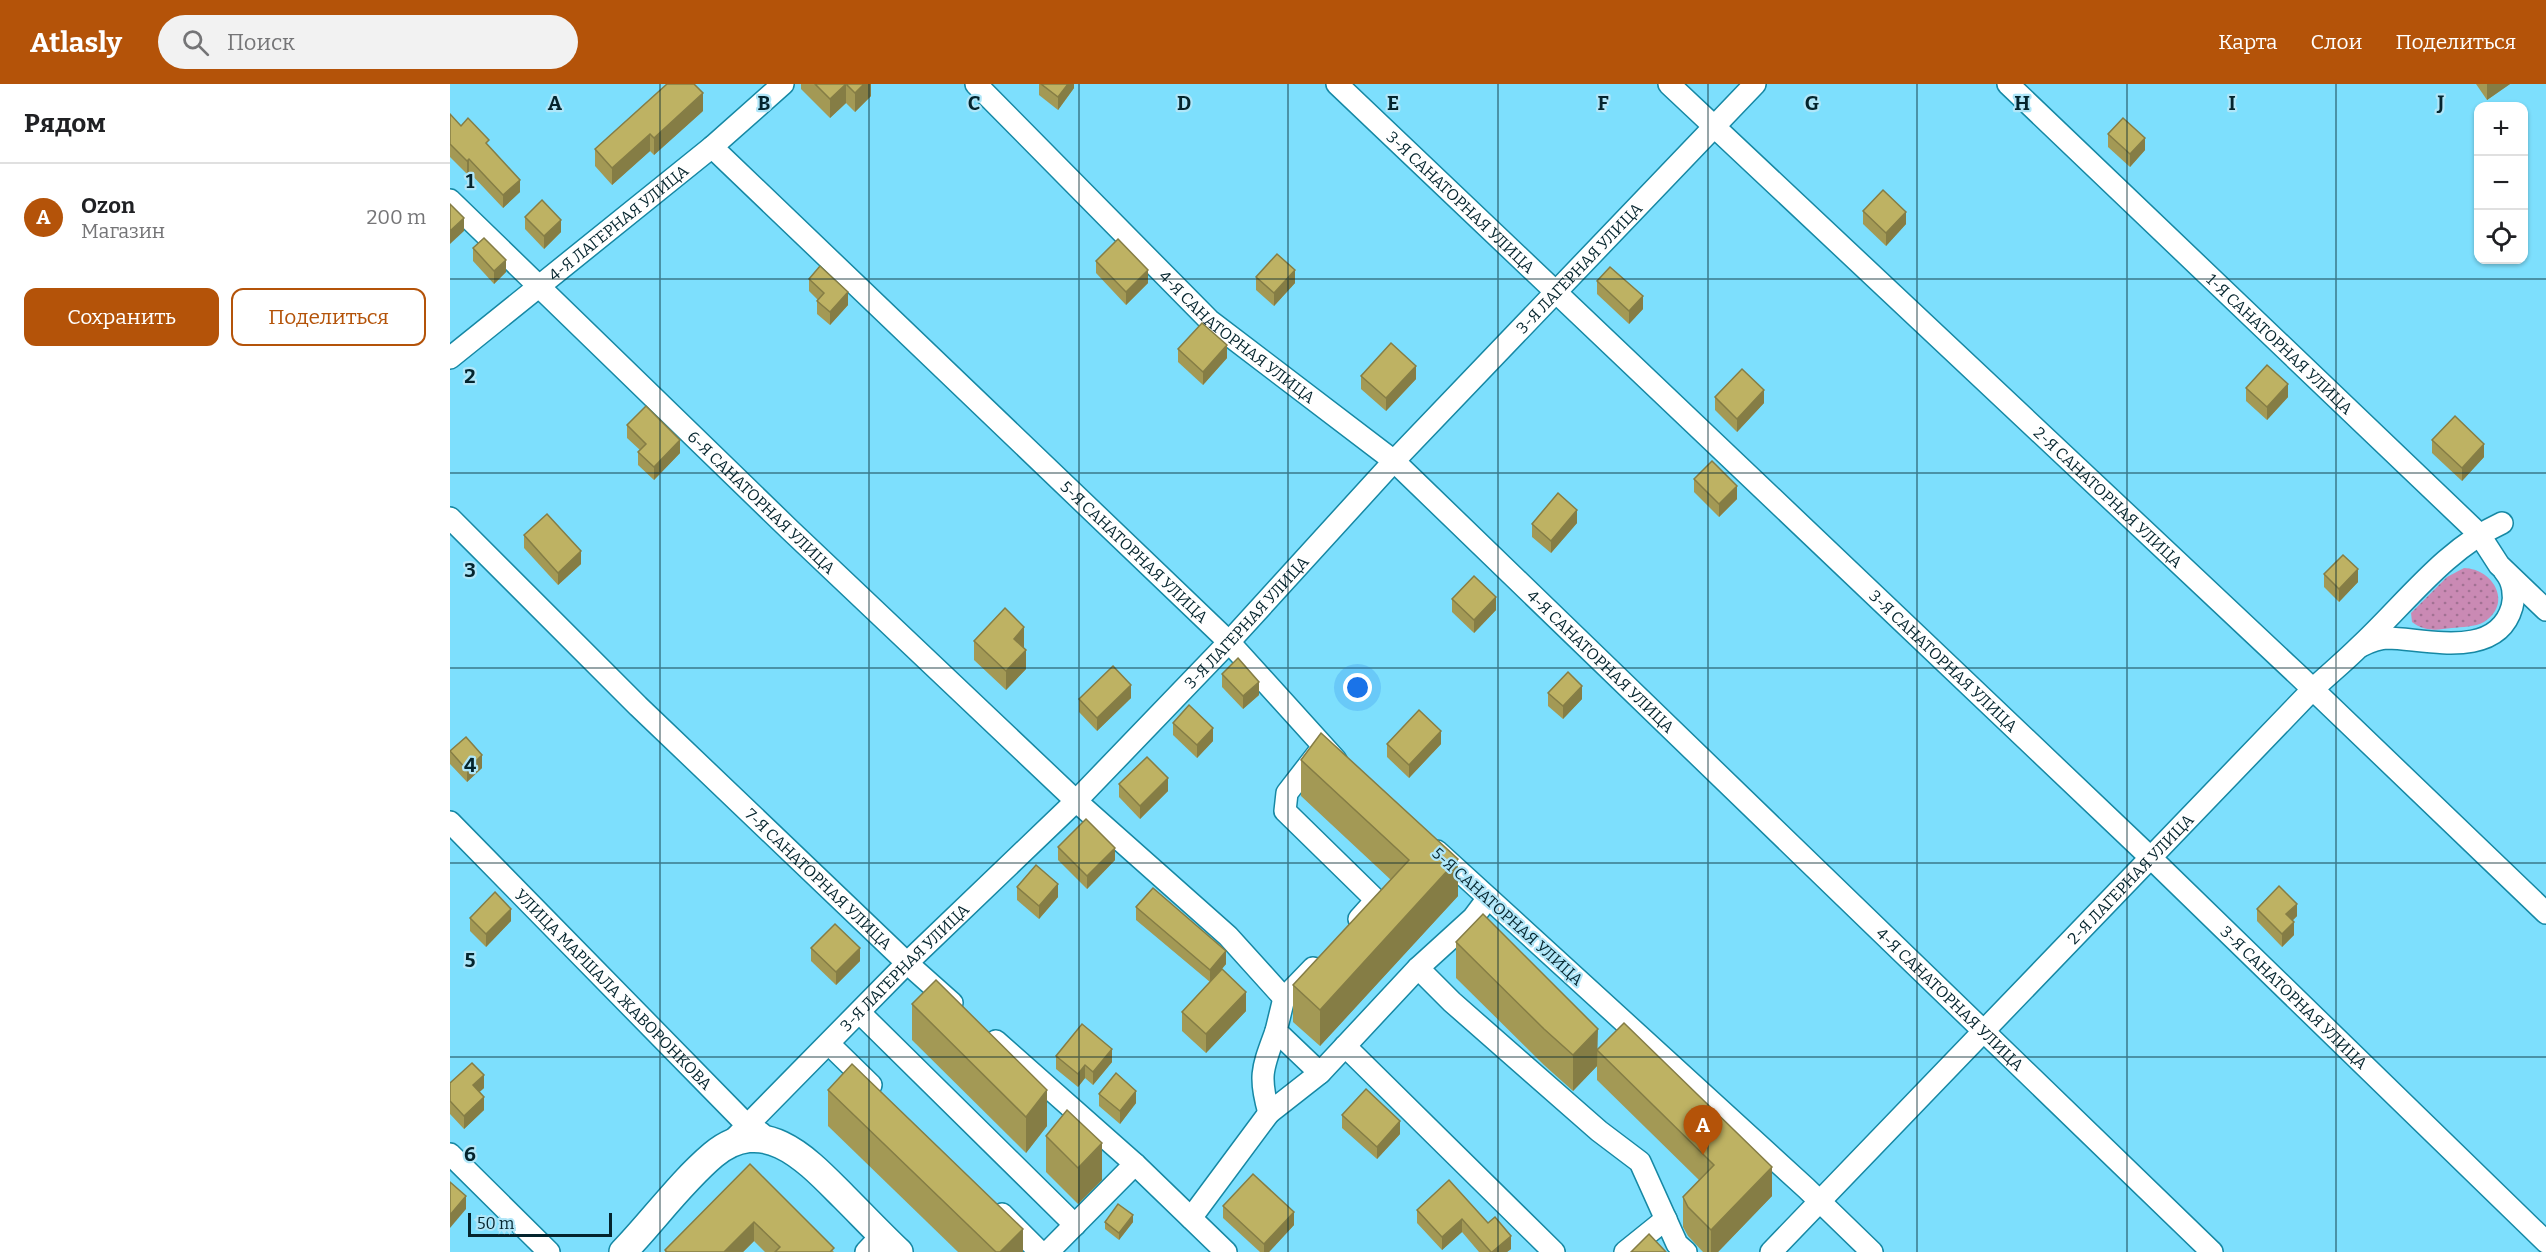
<!DOCTYPE html>
<html lang="ru">
<head>
<meta charset="utf-8">
<style>
  :root { --surface:#fff; --page:#f2f2f2; --text:#202124; --muted:#757577; --line:#e0e0e0; --accent:#b45309 }
  body { margin:0; font-family:Bitter,serif; background:var(--page); color:var(--text) }
  .controls { position:absolute; right:18px; top:18px; display:grid; overflow:hidden; border-radius:12px; box-shadow:0 2px 4px #0004 }
  .controls button { width:54px; height:54px; display:grid; place-items:center; padding:0; border:0; border-bottom:2px solid var(--line); background:var(--surface); color:var(--text); font:30px sans-serif }
  .scale { position:absolute; left:18px; bottom:15px; width:144px; box-sizing:border-box; padding-left:6px; border:3px solid #04242d; border-top:0; font-size:16px; line-height:21px; white-space:nowrap; color:#04242d; -webkit-text-stroke:4px #b0e6f8; paint-order:stroke }
  .you { position:absolute; left:908px; top:604px; width:21px; height:21px; margin:-15px; border:4px solid #fff; border-radius:50%; background:#1a73e8; box-shadow:0 0 0 9px #1a73e833 }
  .badge { display:grid; place-items:center; width:39px; height:39px; border-radius:50%; background:var(--accent); color:#fff; font-size:20px; font-weight:700 }
  .pin { position:absolute; translate:-50% -50px; filter:drop-shadow(0 2px 3px #0008) }
  .pin::after { content:''; position:absolute; top:32px; width:21px; height:18px; background:inherit; clip-path:polygon(0 0,100% 0,50% 100%) }
  .list { margin:0; padding:0; list-style:none }
  h2 { display:flex; justify-content:space-between; align-items:center; height:78px; margin:0; padding:0 24px; font-size:26px }
  h2 small { font-size:20px; font-weight:400; color:var(--muted) }
  .list li { display:grid; grid-template-columns:39px 1fr auto; gap:18px; align-items:center; box-sizing:border-box; height:108px; padding:0 24px; border-top:2px solid var(--line) }
  .list b { display:block; font-size:22px; white-space:nowrap }
  .list p { margin:0; font-size:20px; white-space:nowrap; color:var(--muted) }
  .list em { font-size:20px; font-style:normal; color:var(--muted) }
  .actions { display:flex; gap:12px; padding:18px 24px }
  .actions a { flex:1; padding:14px 0; border:2px solid var(--accent); border-radius:12px; text-align:center; font-size:21px; color:var(--accent) }
  .actions .main { background:var(--accent); color:#fff }
  .icon { flex:none; width:33px; height:33px; fill:none; stroke:currentColor; stroke-width:2; stroke-linecap:round; stroke-linejoin:round }
  .map { position:relative; flex:none; width:2096px; height:1168px; overflow:hidden }
  header { display:flex; align-items:center; gap:36px; box-sizing:border-box; height:84px; padding:0 30px; background:var(--accent); color:#fff }
  header strong { font-size:28px }
  nav { display:flex; gap:33px; margin-inline-start:auto; font-size:21px }
  .search { width:420px; height:54px; background:var(--page); display:flex; align-items:center; gap:15px; box-sizing:border-box; padding:0 21px; border-radius:33px; color:var(--muted); font-size:22px }
  main { display:flex }
  aside { flex:1; background:var(--surface) }
  .map>svg:first-child { display:block }
  .grass { fill:url(#grass-dots) }
  .lines { fill:none; stroke-linecap:round; stroke-linejoin:round }
  .minor-casing { stroke:#1688a4; stroke-width:24 }
  .major-casing { stroke:#1688a4; stroke-width:30 }
  .minor { stroke:#fff; stroke-width:21 }
  .major { stroke:#fff; stroke-width:27 }
  .wall { fill:#a39955 }
  .shaded-wall { fill:#857d45 }
  .building { fill:#beb263; stroke:#857d45; stroke-width:1.5 }
  .grid { fill:none; stroke:#04242d; stroke-width:1.5; stroke-opacity:0.55 }
  .labels { text-anchor:middle; stroke-width:4.5; stroke-linejoin:round; paint-order:stroke }
  .street-label { font-size:16px; fill:#04242d; stroke:#b0e6f8 }
  .grid-label { font-size:20px; text-anchor:middle; font-weight:bold; fill:#04242d; stroke:#b0e6f8; stroke-width:4.5; stroke-linejoin:round; paint-order:stroke }
</style>
</head>
<body>
<header>
<strong>Atlasly</strong>
<div class="search"><svg class="icon" aria-label="search" viewBox="0 0 24 24"><circle cx="10" cy="10" r="6"/><path d="M15 15l6 6"/></svg>Поиск</div>
<nav><a>Карта</a><a>Слои</a><a>Поделиться</a></nav>
</header>
<main>
<aside>
<h2>Рядом<small></small></h2>
<ul class="list">
<li><span class="badge">A</span><div><b>Ozon</b><p>Магазин</p></div><em>200 m</em></li>
</ul>
<div class="actions"><a class="main">Сохранить</a><a>Поделиться</a></div>
</aside>
<div class="map">
<svg width="2096" height="1168" viewBox="0 0 2096 1168">
  <defs>
    <pattern id="grass-dots" width="8" height="8" patternUnits="userSpaceOnUse" patternTransform="scale(1.5)"><rect width="8" height="8" fill="#ca8ab4"/><path d="M2 2h.1M6 6h.1" fill="none" stroke="#a27193" stroke-width="1.8" stroke-linecap="round"/></pattern>
  </defs>
  <rect width="100%" height="100%" fill="#7ddffd"/>
  <path class="grass" d="M2014,484c30,1 49,36 20,54 -9,5 -22,5 -32,6 -15,2 -27,4 -40,-6l-1,-9 36,-36z"/>
  <g class="lines">
    <g class="minor-casing">
      <g id="minor">
        <path id="s1" d="M526,0l233,236 185,141 818,791"/>
        <path id="s2" d="M887,0l814,774 395,384"/>
        <path id="s3" d="M1219,0l630,592 247,237"/>
        <path id="s4" d="M1558,0l471,450 20,31 47,45"/>
        <path id="s5" d="M262,63l517,495 107,118"/>
        <path id="s6" d="M0,116l339,329 287,272 152,135 56,62 29,-30"/>
        <path id="s7" d="M0,274l262,-211 71,-63"/>
        <path id="s8" d="M0,434l188,188 269,257 45,40"/>
        <path d="M1911,562c8,-4 18,-8 27,-8 38,1 109,22 124,-31 3,-11 1,-26 -7,-35"/>
        <polyline points="868,669 837,709 835,727 926,816 909,835"/>
        <path id="s9" d="M0,738l298,304 13,7"/>
        <polyline points="987,767 1356,1104 1422,1168"/>
        <polyline points="968,884 1002,918 1149,1047 1190,1078 1227,1160 1236,1168"/>
        <polyline points="834,914 826,947 870,989 968,884 1023,834 1038,814"/>
        <polyline points="410,929 625,1141"/>
        <path d="M826,947c-13,36 -18,44 -7,82l51,-40"/>
        <polyline points="546,957 685,1080 776,1168"/>
        <polyline points="379,960 421,1001"/>
        <polyline points="895,962 1104,1168"/>
        <path id="s10" d="M279,1060l178,-181 169,-162 153,-159 165,-181 361,-377"/>
        <polyline points="0,1070 99,1168"/>
        <polyline points="552,1130 590,1168"/>
        <polyline points="741,1134 819,1029"/>
        <polyline points="416,1168 432,1151"/>
        <polyline points="598,1168 685,1080"/>
        <polyline points="1175,1168 1216,1135"/>
        <path id="s11" d="M1321,1168l541,-562c16,-15 33,-29 48,-44 45,-42 85,-97 142,-123"/>
      </g>
    </g>
    <g class="major-casing">
      <path id="major" d="M173,1168c30,-31 57,-69 90,-97 52,-43 96,7 131,42 18,18 36,37 55,55"/>
    </g>
    <use href="#minor" class="minor"/>
    <use href="#major" class="major"/>
  </g>
  <g class="wall">
    <polygon points="351,0 421,0 421,12 405,28 396,19 380,34 351,5"/>
    <polygon points="589,0 624,0 624,4 608,26 589,11"/>
    <polygon points="2026,0 2060,0 2037,16"/>
    <polygon points="253,27 204,71 200,67 162,101 145,82 145,65"/>
    <polygon points="0,30 70,108 53,124 19,88 17,90 0,73"/>
    <polygon points="1658,50 1695,66 1680,83 1658,63"/>
    <polygon points="1413,127 1456,140 1436,162 1413,140"/>
    <polygon points="75,133 111,148 94,165 75,145"/>
    <polygon points="23,164 56,188 44,200 23,177"/>
    <polygon points="646,177 698,199 676,221 646,189"/>
    <polygon points="806,193 845,199 824,222 806,206"/>
    <polygon points="359,195 398,221 380,241 367,230 367,217 368,216 359,207"/>
    <polygon points="1147,197 1193,225 1179,240 1147,210"/>
    <polygon points="728,265 777,274 753,301 728,278"/>
    <polygon points="911,292 966,295 936,327 911,305"/>
    <polygon points="1796,304 1838,313 1817,336 1796,317"/>
    <polygon points="1265,313 1314,319 1287,348 1265,326"/>
    <polygon points="177,341 230,369 204,396 188,381 188,368 190,366 177,354"/>
    <polygon points="1982,356 2034,373 2012,397 1982,369"/>
    <polygon points="1244,395 1287,415 1269,433 1244,408"/>
    <polygon points="1127,439 1101,469 1082,453 1082,440"/>
    <polygon points="74,451 131,480 108,501 74,464"/>
    <polygon points="1874,490 1908,498 1889,518 1874,503"/>
    <polygon points="1002,515 1046,526 1024,549 1002,528"/>
    <polygon points="524,557 574,563 573,564 576,585 556,606 524,576"/>
    <polygon points="772,590 809,611 793,625 772,603"/>
    <polygon points="1098,609 1132,615 1113,635 1098,622"/>
    <polygon points="681,614 647,647 629,628 629,615"/>
    <polygon points="723,639 763,657 747,674 723,651"/>
    <polygon points="937,660 991,660 959,694 937,673"/>
    <polygon points="0,667 32,684 17,698 0,680"/>
    <polygon points="851,676 1008,812 870,962 843,938 843,901 941,796 851,712"/>
    <polygon points="669,700 718,707 690,735 669,713"/>
    <polygon points="608,763 665,776 637,805 608,776"/>
    <polygon points="567,803 608,813 589,835 567,816"/>
    <polygon points="686,823 776,880 768,889 796,927 756,969 732,947 732,928 760,898 686,836"/>
    <polygon points="1807,825 1847,832 1842,837 1844,851 1832,863 1807,837"/>
    <polygon points="20,834 61,837 36,863 20,847"/>
    <polygon points="1006,858 1148,965 1322,1112 1268,1168 1253,1168 1238,1152 1233,1143 1233,1113 1249,1096 1147,996 1147,982 1123,1007 1094,981 1006,894"/>
    <polygon points="361,864 410,877 386,901 361,877"/>
    <polygon points="462,920 597,1042 576,1069 462,956"/>
    <polygon points="606,972 662,978 643,1001 635,994 628,1003 606,985"/>
    <polygon points="0,999 34,1004 29,1008 34,1026 14,1045 0,1030"/>
    <polygon points="378,1006 573,1168 508,1168 378,1042"/>
    <polygon points="649,1010 686,1019 670,1040 649,1022"/>
    <polygon points="892,1031 950,1050 927,1075 892,1044"/>
    <polygon points="596,1052 652,1096 628,1120 596,1088"/>
    <polygon points="300,1080 384,1168 315,1168 304,1157 293,1168 215,1168 215,1166"/>
    <polygon points="999,1096 1061,1165 1057,1168 1029,1168 1012,1148 992,1166 967,1139 967,1126"/>
    <polygon points="773,1122 844,1141 819,1168 810,1168 773,1134"/>
    <polygon points="655,1138 683,1138 669,1156 655,1145"/>
  </g>
  <g class="shaded-wall">
    <polygon points="396,0 396,19 380,34 380,15"/>
    <polygon points="414,0 421,0 421,12 405,28 405,9"/>
    <polygon points="618,0 624,0 624,4 608,26 608,13"/>
    <polygon points="2037,0 2060,0 2037,16"/>
    <polygon points="253,9 253,27 204,71 204,54"/>
    <polygon points="200,50 200,67 162,101 162,84"/>
    <polygon points="1695,54 1695,66 1680,83 1680,70"/>
    <polygon points="19,75 19,88 17,90 17,77"/>
    <polygon points="70,96 70,108 53,124 53,111"/>
    <polygon points="1456,128 1456,140 1436,162 1436,149"/>
    <polygon points="14,134 14,147 0,160 0,147"/>
    <polygon points="111,136 111,148 94,165 94,152"/>
    <polygon points="56,176 56,188 44,200 44,187"/>
    <polygon points="698,186 698,199 676,221 676,208"/>
    <polygon points="845,186 845,199 824,222 824,209"/>
    <polygon points="398,208 398,221 380,241 380,228"/>
    <polygon points="1193,212 1193,225 1179,240 1179,227"/>
    <polygon points="777,261 777,274 753,301 753,288"/>
    <polygon points="966,282 966,295 936,327 936,314"/>
    <polygon points="1838,300 1838,313 1817,336 1817,323"/>
    <polygon points="1314,306 1314,319 1287,348 1287,335"/>
    <polygon points="230,356 230,369 204,396 204,383"/>
    <polygon points="2034,360 2034,373 2012,397 2012,384"/>
    <polygon points="1287,402 1287,415 1269,433 1269,420"/>
    <polygon points="1127,426 1127,439 1101,469 1101,457"/>
    <polygon points="131,467 131,480 108,501 108,489"/>
    <polygon points="1908,485 1908,498 1889,518 1889,505"/>
    <polygon points="1046,513 1046,526 1024,549 1024,536"/>
    <polygon points="574,543 574,563 564,574 564,555"/>
    <polygon points="576,566 576,585 556,606 556,587"/>
    <polygon points="809,598 809,611 793,625 793,612"/>
    <polygon points="681,601 681,614 647,647 647,634"/>
    <polygon points="1132,602 1132,615 1113,635 1113,622"/>
    <polygon points="763,644 763,657 747,674 747,661"/>
    <polygon points="991,647 991,660 959,694 959,681"/>
    <polygon points="32,671 32,684 17,698 17,686"/>
    <polygon points="718,694 718,707 690,735 690,722"/>
    <polygon points="665,764 665,776 637,805 637,792"/>
    <polygon points="1008,775 1008,812 870,962 870,926"/>
    <polygon points="608,800 608,813 589,835 589,822"/>
    <polygon points="1847,820 1847,832 1836,843 1836,830"/>
    <polygon points="61,825 61,837 36,863 36,850"/>
    <polygon points="1844,838 1844,851 1832,863 1832,850"/>
    <polygon points="410,864 410,877 386,901 386,888"/>
    <polygon points="776,867 776,880 760,899 760,886"/>
    <polygon points="796,908 796,927 756,969 756,950"/>
    <polygon points="1148,945 1147,982 1123,1007 1123,971"/>
    <polygon points="662,965 662,978 643,1001 643,988"/>
    <polygon points="635,981 635,994 628,1003 628,990"/>
    <polygon points="34,991 34,1004 23,1014 23,1001"/>
    <polygon points="597,1006 597,1042 576,1069 576,1033"/>
    <polygon points="686,1007 686,1019 670,1040 670,1027"/>
    <polygon points="34,1013 34,1026 14,1045 14,1032"/>
    <polygon points="950,1037 950,1050 927,1075 927,1063"/>
    <polygon points="652,1059 652,1096 628,1120 628,1084"/>
    <polygon points="1322,1083 1322,1112 1268,1168 1261,1168 1261,1146"/>
    <polygon points="16,1112 16,1125 0,1144 0,1131"/>
    <polygon points="844,1128 844,1141 819,1168 814,1168 814,1160"/>
    <polygon points="683,1131 683,1138 669,1156 669,1149"/>
    <polygon points="1012,1135 1012,1148 992,1166 992,1153"/>
    <polygon points="304,1138 304,1157 293,1168 274,1168"/>
    <polygon points="573,1145 573,1168 550,1168"/>
    <polygon points="1061,1152 1061,1165 1057,1168 1042,1168"/>
  </g>
  <g class="building">
    <polygon points="217,0 244,0 253,9 204,54 200,50 162,84 145,65"/>
    <polygon points="365,0 396,0 380,15"/>
    <polygon points="396,0 414,0 405,9"/>
    <polygon points="591,0 618,0 608,13"/>
    <polygon points="0,30 11,42 18,34 39,56 36,59 70,96 53,111 19,75 17,77 0,60"/>
    <polygon points="1673,34 1695,54 1680,70 1658,50"/>
    <polygon points="1433,106 1456,128 1436,149 1413,127"/>
    <polygon points="92,116 111,136 94,152 75,133"/>
    <polygon points="0,120 14,134 0,147"/>
    <polygon points="34,154 56,176 44,187 23,164"/>
    <polygon points="668,155 698,186 676,208 646,177"/>
    <polygon points="827,170 845,186 824,209 806,193"/>
    <polygon points="370,182 398,208 380,228 367,217 374,209 359,195"/>
    <polygon points="1160,183 1193,212 1179,227 1147,197"/>
    <polygon points="752,239 777,261 753,288 728,265"/>
    <polygon points="941,259 966,282 936,314 911,292"/>
    <polygon points="1817,281 1838,300 1817,323 1796,304"/>
    <polygon points="1292,285 1314,306 1287,335 1265,313"/>
    <polygon points="196,322 230,356 204,383 188,368 196,360 177,341"/>
    <polygon points="2005,332 2034,360 2012,384 1982,356"/>
    <polygon points="1262,377 1287,402 1269,420 1244,395"/>
    <polygon points="1108,409 1127,426 1101,457 1082,440"/>
    <polygon points="97,430 131,467 108,489 74,451"/>
    <polygon points="1893,471 1908,485 1889,505 1874,490"/>
    <polygon points="1024,492 1046,513 1024,536 1002,515"/>
    <polygon points="555,524 574,543 564,555 576,566 556,587 524,557"/>
    <polygon points="788,574 809,598 793,612 772,590"/>
    <polygon points="663,582 681,601 647,634 629,615"/>
    <polygon points="1118,588 1132,602 1113,622 1098,609"/>
    <polygon points="739,621 763,644 747,661 723,639"/>
    <polygon points="969,626 991,647 959,681 937,660"/>
    <polygon points="871,649 1008,775 870,926 843,901 959,776 851,676"/>
    <polygon points="16,653 32,671 17,686 0,667"/>
    <polygon points="697,673 718,694 690,722 669,700"/>
    <polygon points="636,735 665,764 637,792 608,763"/>
    <polygon points="586,781 608,800 589,822 567,803"/>
    <polygon points="1829,802 1847,820 1836,830 1844,838 1832,850 1807,825"/>
    <polygon points="703,804 776,867 760,886 686,823"/>
    <polygon points="45,808 61,825 36,850 20,834"/>
    <polygon points="1033,830 1148,945 1123,971 1094,945 1006,858"/>
    <polygon points="385,840 410,864 386,888 361,864"/>
    <polygon points="772,885 796,908 756,950 732,928"/>
    <polygon points="486,896 597,1006 576,1033 462,920"/>
    <polygon points="1174,939 1322,1083 1261,1146 1238,1123 1233,1113 1264,1081 1147,966"/>
    <polygon points="632,940 662,965 643,988 635,981 628,990 606,972"/>
    <polygon points="22,979 34,991 23,1001 34,1013 14,1032 0,1017 0,999"/>
    <polygon points="402,980 573,1145 550,1168 546,1168 378,1006"/>
    <polygon points="666,989 686,1007 670,1027 649,1010"/>
    <polygon points="916,1005 950,1037 927,1063 892,1031"/>
    <polygon points="617,1026 652,1059 628,1084 596,1052"/>
    <polygon points="300,1080 384,1164 380,1168 325,1168 330,1163 304,1138 274,1168 217,1168 215,1166"/>
    <polygon points="803,1090 844,1128 814,1160 773,1122"/>
    <polygon points="999,1096 1038,1139 1045,1133 1061,1152 1042,1168 1041,1168 1012,1135 992,1153 967,1126"/>
    <polygon points="0,1098 16,1112 0,1131"/>
    <polygon points="668,1120 683,1131 669,1149 655,1138"/>
    <polygon points="1199,1150 1216,1168 1181,1168"/>
  </g>
  <path class="grid" d="M210,0v1168M419,0v1168M629,0v1168M838,0v1168M1048,0v1168M1258,0v1168M1467,0v1168M1677,0v1168M1886,0v1168M0,195h2096M0,389h2096M0,584h2096M0,779h2096M0,973h2096"/>
  <g class="labels">
    <g class="street-label">
      <text dy="6" stroke="none"><textPath href="#s2" startOffset="171">3-Я САНАТОРНАЯ УЛИЦА</textPath></text>
      <text dy="6" stroke="none"><textPath href="#s7" startOffset="216">4-Я ЛАГЕРНАЯ УЛИЦА</textPath></text>
      <text dy="6" stroke="none"><textPath href="#s10" startOffset="1221">3-Я ЛАГЕРНАЯ УЛИЦА</textPath></text>
      <text dy="6" stroke="none"><textPath href="#s1" startOffset="364">4-Я САНАТОРНАЯ УЛИЦА</textPath></text>
      <text dy="6" stroke="none"><textPath href="#s4" startOffset="376">1-Я САНАТОРНАЯ УЛИЦА</textPath></text>
      <text dy="6" stroke="none"><textPath href="#s3" startOffset="603">2-Я САНАТОРНАЯ УЛИЦА</textPath></text>
      <text dy="6" stroke="none"><textPath href="#s6" startOffset="434">6-Я САНАТОРНАЯ УЛИЦА</textPath></text>
      <text dy="6" stroke="none"><textPath href="#s5" startOffset="585">5-Я САНАТОРНАЯ УЛИЦА</textPath></text>
      <text dy="6" stroke="none"><textPath href="#s10" startOffset="735">3-Я ЛАГЕРНАЯ УЛИЦА</textPath></text>
      <text dy="6" stroke="none"><textPath href="#s1" startOffset="852">4-Я САНАТОРНАЯ УЛИЦА</textPath></text>
      <text dy="6" stroke="none"><textPath href="#s2" startOffset="837">3-Я САНАТОРНАЯ УЛИЦА</textPath></text>
      <text dy="6" stroke="none"><textPath href="#s8" startOffset="516">7-Я САНАТОРНАЯ УЛИЦА</textPath></text>
      <text dy="6" stroke="none"><textPath href="#s11" startOffset="518">2-Я ЛАГЕРНАЯ УЛИЦА</textPath></text>
      <text transform="translate(1058 832) rotate(42)" y="6">5-Я САНАТОРНАЯ УЛИЦА</text>
      <text dy="6" stroke="none"><textPath href="#s10" startOffset="249">3-Я ЛАГЕРНАЯ УЛИЦА</textPath></text>
      <text dy="6" stroke="none"><textPath href="#s9" startOffset="234">УЛИЦА МАРШАЛА ЖАВОРОНКОВА</textPath></text>
      <text dy="6" stroke="none"><textPath href="#s2" startOffset="1323">3-Я САНАТОРНАЯ УЛИЦА</textPath></text>
      <text dy="6" stroke="none"><textPath href="#s1" startOffset="1338">4-Я САНАТОРНАЯ УЛИЦА</textPath></text>
    </g>
  </g>
  <g class="grid-label">
    <text x="105" y="26">A</text>
    <text x="314" y="26">B</text>
    <text x="524" y="26">C</text>
    <text x="734" y="26">D</text>
    <text x="943" y="26">E</text>
    <text x="1153" y="26">F</text>
    <text x="1362" y="26">G</text>
    <text x="1572" y="26">H</text>
    <text x="1782" y="26">I</text>
    <text x="1991" y="26">J</text>
    <text x="20" y="104">1</text>
    <text x="20" y="299">2</text>
    <text x="20" y="493">3</text>
    <text x="20" y="688">4</text>
    <text x="20" y="883">5</text>
    <text x="20" y="1077">6</text>
  </g>
</svg>
<div class="controls">
<button>+</button>
<button>−</button>
<button><svg class="icon" aria-label="locate" viewBox="0 0 24 24"><circle cx="12" cy="12" r="6"/><path d="M12 2v4M12 18v4M2 12h4M18 12h4"/></svg></button>
</div>
<div class="scale">50 m</div>
<div class="you"></div>
<div class="pin badge" style="left:1253px;top:1071px">A</div>
</div>
</main>
</body>
</html>
